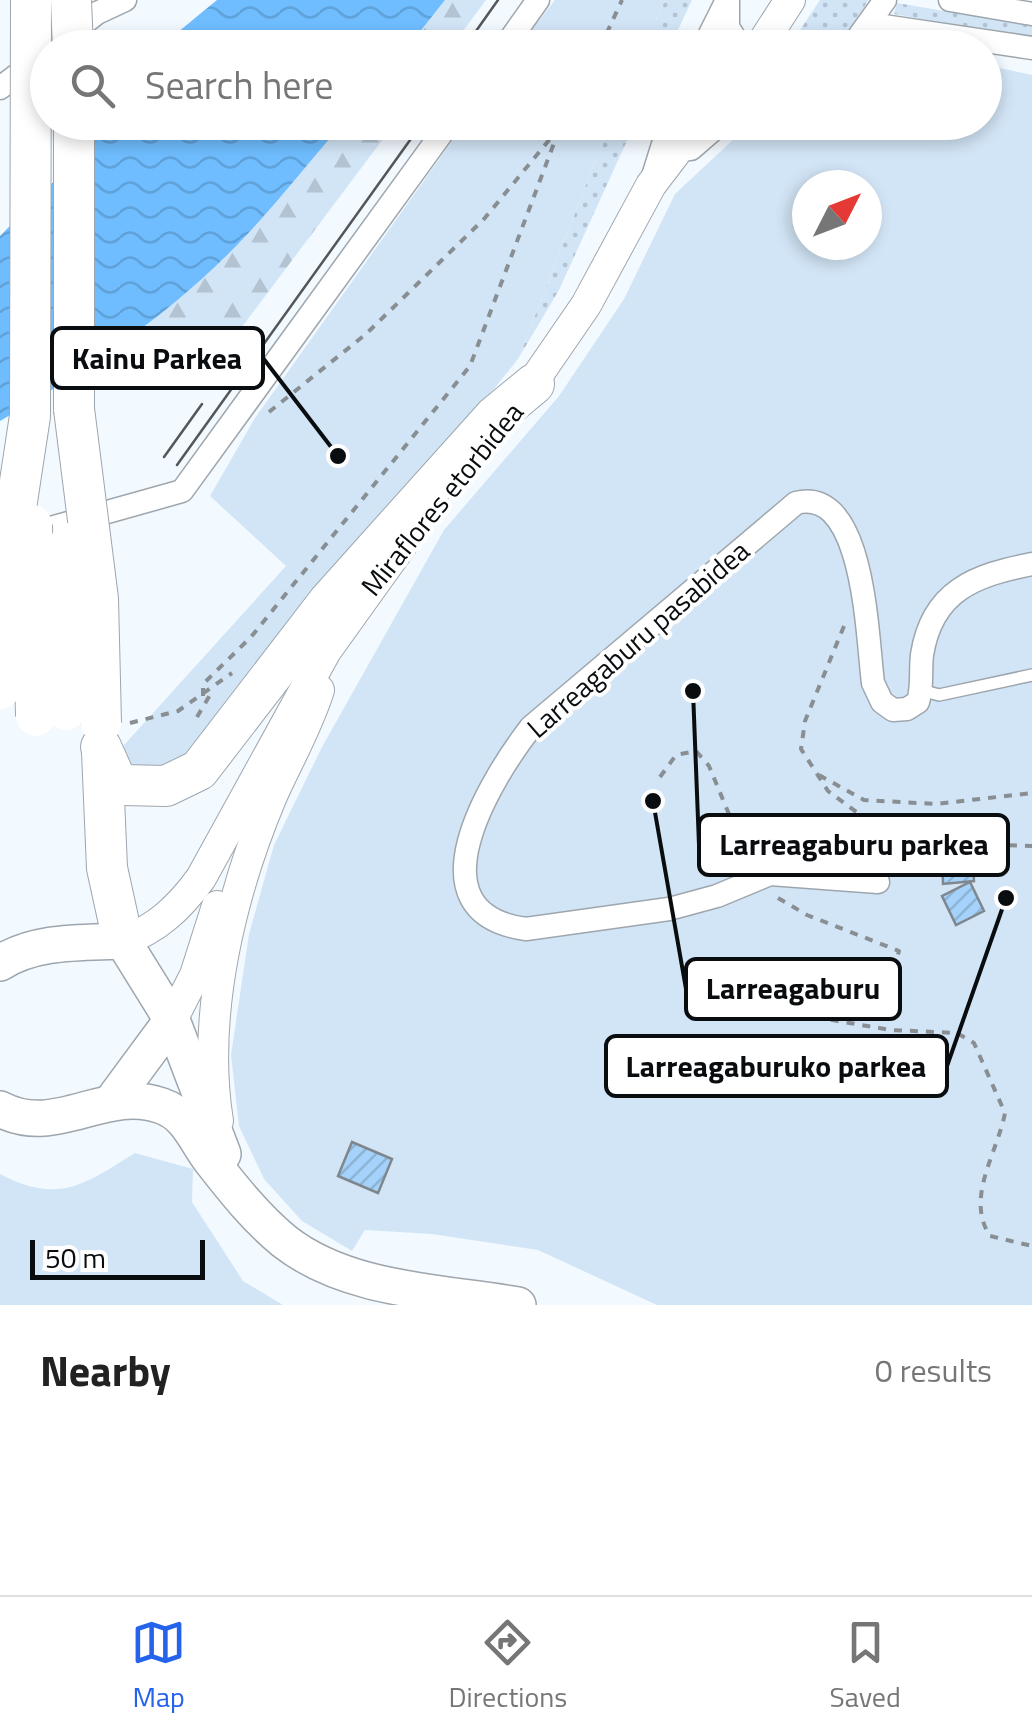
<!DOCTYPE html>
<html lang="en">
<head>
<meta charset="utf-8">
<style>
  :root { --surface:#fff; --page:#f2f2f2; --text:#222; --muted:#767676; --line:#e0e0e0; --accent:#2563eb }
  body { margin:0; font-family:"Titillium Web",sans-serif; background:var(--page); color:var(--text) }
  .compass { position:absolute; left:792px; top:170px; width:90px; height:90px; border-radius:50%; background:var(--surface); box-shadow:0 5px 15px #0003; rotate:48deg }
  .scale { position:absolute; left:30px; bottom:25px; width:175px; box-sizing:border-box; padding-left:10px; border:5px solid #0a0d0f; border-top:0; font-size:28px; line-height:35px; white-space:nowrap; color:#0a0d0f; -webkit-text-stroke:8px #fff; paint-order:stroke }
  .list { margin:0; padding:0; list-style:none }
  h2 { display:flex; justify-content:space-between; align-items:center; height:130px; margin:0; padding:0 40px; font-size:42px }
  h2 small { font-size:32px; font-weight:400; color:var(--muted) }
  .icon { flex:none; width:55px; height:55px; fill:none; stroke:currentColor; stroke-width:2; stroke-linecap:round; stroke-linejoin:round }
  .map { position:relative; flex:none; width:1032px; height:1305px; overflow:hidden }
  .search { position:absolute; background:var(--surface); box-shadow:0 5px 15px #0003; left:30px; right:30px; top:30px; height:110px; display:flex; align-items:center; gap:25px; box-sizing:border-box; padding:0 35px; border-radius:55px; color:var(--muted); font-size:38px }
  .sheet { height:290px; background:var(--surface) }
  nav { display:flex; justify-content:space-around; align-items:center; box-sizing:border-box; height:140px; border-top:2px solid var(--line); background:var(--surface); font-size:28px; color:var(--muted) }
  nav a { display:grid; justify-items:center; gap:5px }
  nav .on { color:var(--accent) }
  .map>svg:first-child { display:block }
  .grass { fill:url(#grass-dots) }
  .forest { fill:url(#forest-firs) }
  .park { fill:#d2e5f6; fill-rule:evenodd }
  .water { fill:url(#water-waves) }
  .building { fill:url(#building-hatch); stroke:#7f878d; stroke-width:2.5 }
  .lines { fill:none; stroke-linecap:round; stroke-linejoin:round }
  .lane-casing { stroke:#9ea6ad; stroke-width:14 }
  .street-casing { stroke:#9ea6ad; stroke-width:25 }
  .secondary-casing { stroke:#9ea6ad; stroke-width:32 }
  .primary-casing { stroke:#9ea6ad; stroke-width:38 }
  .highway-casing { stroke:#9ea6ad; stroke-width:42 }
  .path { stroke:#888e92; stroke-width:4; stroke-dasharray:8 8; stroke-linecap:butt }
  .lane { stroke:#fff; stroke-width:11 }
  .street { stroke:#fff; stroke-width:22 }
  .secondary { stroke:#fff; stroke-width:30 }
  .primary { stroke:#fff; stroke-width:35 }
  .highway { stroke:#fff; stroke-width:40 }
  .tram { stroke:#53575b; stroke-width:2.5 }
  .highway-bridge-casing { stroke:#9ea6ad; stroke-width:42; stroke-linecap:butt }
  .highway-bridge { stroke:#fff; stroke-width:40 }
  .labels { text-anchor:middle; stroke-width:8; stroke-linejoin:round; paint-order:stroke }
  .street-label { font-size:28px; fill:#0a0d0f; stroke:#fff }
  .leader { fill:none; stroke:#0a0d0f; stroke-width:4 }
  .callout-dot { fill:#0a0d0f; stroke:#fff; stroke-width:4 }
  .callout { fill:#fff; stroke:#0a0d0f; stroke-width:4 }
  .callout-label { font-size:30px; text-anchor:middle; font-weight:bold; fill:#0a0d0f }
</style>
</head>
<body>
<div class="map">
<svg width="1032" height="1305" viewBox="0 0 1032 1305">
  <defs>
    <pattern id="grass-dots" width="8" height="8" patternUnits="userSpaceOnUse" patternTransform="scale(2.5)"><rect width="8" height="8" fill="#d2e5f6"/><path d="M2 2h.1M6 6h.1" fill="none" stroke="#b3c3d2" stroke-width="1.8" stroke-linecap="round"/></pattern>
    <pattern id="forest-firs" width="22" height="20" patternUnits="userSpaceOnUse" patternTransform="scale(2.5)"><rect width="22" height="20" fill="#d2e5f6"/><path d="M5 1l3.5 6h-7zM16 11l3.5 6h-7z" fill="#b3c3d2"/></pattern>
    <pattern id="water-waves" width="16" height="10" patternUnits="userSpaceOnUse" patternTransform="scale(2.5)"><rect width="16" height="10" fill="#6fbdff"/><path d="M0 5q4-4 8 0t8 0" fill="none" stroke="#5fa1d9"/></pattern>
    <pattern id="building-hatch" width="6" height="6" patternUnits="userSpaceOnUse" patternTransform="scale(2.5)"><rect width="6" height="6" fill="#a5d2fa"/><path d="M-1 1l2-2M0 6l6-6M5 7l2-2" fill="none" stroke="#8db3d5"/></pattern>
  </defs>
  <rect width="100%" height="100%" fill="#f2f9ff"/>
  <g class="grass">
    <polygon points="665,0 692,0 670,47 644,47"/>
    <path d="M820,0h48c-21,41 -35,47 -80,48z"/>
    <polygon points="897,3 1032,26 1032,40 894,14"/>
    <polygon points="610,123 635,123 559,290 518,359"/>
  </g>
  <g class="forest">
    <polygon points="445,0 486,0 451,47 408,48"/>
    <polygon points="343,123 395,123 212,367 197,366 170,346 140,353 138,333 237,245"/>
  </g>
  <g class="park">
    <polygon points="555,0 665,0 644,47 519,47"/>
    <path d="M985,65l47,10v1230h-375l-119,-55 -106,-16 -67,-4 -13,21 -50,-30 -38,-42 -25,-53 -8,-71 18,-121 25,-89 48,-98 122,-217 115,-134 65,-97 51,-105 76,-71 233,-1zM807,185h60v60h-60z"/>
    <polygon points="465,123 610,123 518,359 201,752 150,775 115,755 286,566 210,496 255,418"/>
    <path d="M135,1153l58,16 -1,33 51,79 40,24h-283v-131c59,31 85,10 135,-21z"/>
  </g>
  <g class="water">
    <polygon points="217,0 445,0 408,47 170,47 166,42"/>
    <path d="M112,123h231c-35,40 -68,83 -105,121 -70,72 -152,127 -238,177v-185z"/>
  </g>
  <g class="building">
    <polygon points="972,846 974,881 943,884 942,847"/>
    <polygon points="970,882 984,911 956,925 942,896"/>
    <polygon points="352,1142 392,1159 378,1193 338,1176"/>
  </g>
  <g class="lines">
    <g class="lane-casing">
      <polyline id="lane" points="921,690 939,695 1032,675"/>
    </g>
    <g class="street-casing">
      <g id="street">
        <polyline points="728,0 728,27 741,48"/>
        <polyline points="950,0 1032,14"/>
        <polyline points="870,24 1032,48"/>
        <polyline points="53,48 97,13 125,0"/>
        <polyline points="504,48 538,0"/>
        <polyline points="703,48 727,0"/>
        <polyline points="845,48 857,39 885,0"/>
        <polyline points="0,88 33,63"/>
        <polyline points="691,149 722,122"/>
        <polyline points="653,176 670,122"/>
        <polyline points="22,536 182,491 450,122"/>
        <path d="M878,882l-108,-8 -53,22 -48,13 -143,20c-118,-16 -36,-149 5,-202l265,-224c69,-18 71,135 77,180l9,19 11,8 14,-1 11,-7c5,-16 2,-31 4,-47 10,-65 54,-80 110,-91"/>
      </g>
    </g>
    <g class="secondary-casing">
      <g id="secondary">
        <polyline points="759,48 790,0"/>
        <polyline points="520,401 586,305 651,185 699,122"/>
        <path d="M123,941c34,-12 57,-34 78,-63l125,-227 76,-106"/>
        <polyline points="172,1020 195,975 217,906"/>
        <path d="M218,1121c-17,-106 13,-228 54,-325 16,-36 35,-68 47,-106"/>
      </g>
    </g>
    <g class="primary-casing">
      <g id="primary">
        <path d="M0,963c36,-23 81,-20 123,-22l49,79 51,134"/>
        <polyline points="113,1100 172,1020"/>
        <path d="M0,1109c57,30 104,-24 162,-3 26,9 34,36 50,56 21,27 45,57 72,79 63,50 158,51 234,64"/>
      </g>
    </g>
    <g class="highway-casing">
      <g id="highway">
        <polyline points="74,409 74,122"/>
        <polyline points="101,747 114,776 123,785 166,786 199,770 329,601 494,417 534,384"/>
        <polyline points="102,752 107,868 123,941"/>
      </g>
    </g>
    <g class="path">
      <polyline points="600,48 622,0"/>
      <polyline points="269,412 366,334 484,219 564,122"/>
      <polyline points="844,626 805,721 801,749 828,791 897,842 895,854 886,860"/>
      <polyline points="203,696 203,684 251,637 470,366 559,130"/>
      <polyline points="197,717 210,695"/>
      <polyline points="130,723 178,711 232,673"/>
      <polyline points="819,775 864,800 936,804 1032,793"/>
      <polyline points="660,777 676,755 696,751 709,766 748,860"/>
      <polyline points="897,842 1032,846"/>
      <path d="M778,898l29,17 92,36 -2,7 -98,47 3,10 89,15 66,3 17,10 31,70c-8,41 -40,85 -15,123l42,10"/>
    </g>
    <use href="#lane" class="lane"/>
    <use href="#street" class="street"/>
    <use href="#secondary" class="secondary"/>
    <use href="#primary" class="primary"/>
    <use href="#highway" class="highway"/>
    <g class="tram">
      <polyline points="464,48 498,0"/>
      <polyline points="164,457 202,404"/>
      <polyline points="177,465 423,122"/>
    </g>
    <g class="highway-bridge-casing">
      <g id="highway-bridge">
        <polyline points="71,0 73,48"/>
        <polyline points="74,409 98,599 101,723"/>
        <polyline points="32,525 36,716"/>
        <polyline points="0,689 5,580 30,416 31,0"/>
        <polyline points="66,710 70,543"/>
      </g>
    </g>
    <use href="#highway-bridge" class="highway-bridge"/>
  </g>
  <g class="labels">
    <g class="street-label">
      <text transform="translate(442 499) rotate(-51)" y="10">Miraflores etorbidea</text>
      <text transform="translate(638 639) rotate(-41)" y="10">Larreagaburu pasabidea</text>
    </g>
  </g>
  <path class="leader" d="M338 456L263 358M693 691L699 845M653 801L686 989M1006 898L947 1066"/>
  <g class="callout-dot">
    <circle cx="338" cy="456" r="10"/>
    <circle cx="693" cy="691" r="10"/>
    <circle cx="653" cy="801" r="10"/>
    <circle cx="1006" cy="898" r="10"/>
  </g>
  <g class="callout">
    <rect x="52" y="328" width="211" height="60" rx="10"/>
    <rect x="699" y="815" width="309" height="60" rx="10"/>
    <rect x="686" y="959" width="214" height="60" rx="10"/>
    <rect x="606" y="1036" width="341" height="60" rx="10"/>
  </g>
  <g class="callout-label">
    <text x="157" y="369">Kainu Parkea</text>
    <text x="854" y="855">Larreagaburu parkea</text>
    <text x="793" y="999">Larreagaburu</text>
    <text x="776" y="1077">Larreagaburuko parkea</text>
  </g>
</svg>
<svg class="compass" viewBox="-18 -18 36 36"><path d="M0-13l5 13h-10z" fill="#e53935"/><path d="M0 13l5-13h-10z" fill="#767676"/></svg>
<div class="scale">50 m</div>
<div class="search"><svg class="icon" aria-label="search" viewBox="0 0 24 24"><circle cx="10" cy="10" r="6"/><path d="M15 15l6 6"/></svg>Search here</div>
</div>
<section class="sheet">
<h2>Nearby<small>0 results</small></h2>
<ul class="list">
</ul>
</section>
<nav>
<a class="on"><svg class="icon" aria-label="map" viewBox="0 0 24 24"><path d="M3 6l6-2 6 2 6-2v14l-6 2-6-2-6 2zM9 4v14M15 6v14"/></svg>Map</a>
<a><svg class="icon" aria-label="directions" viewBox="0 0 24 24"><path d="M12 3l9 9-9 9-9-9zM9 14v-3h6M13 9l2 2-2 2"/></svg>Directions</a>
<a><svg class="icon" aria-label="saved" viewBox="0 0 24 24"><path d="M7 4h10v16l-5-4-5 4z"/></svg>Saved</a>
</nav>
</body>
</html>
